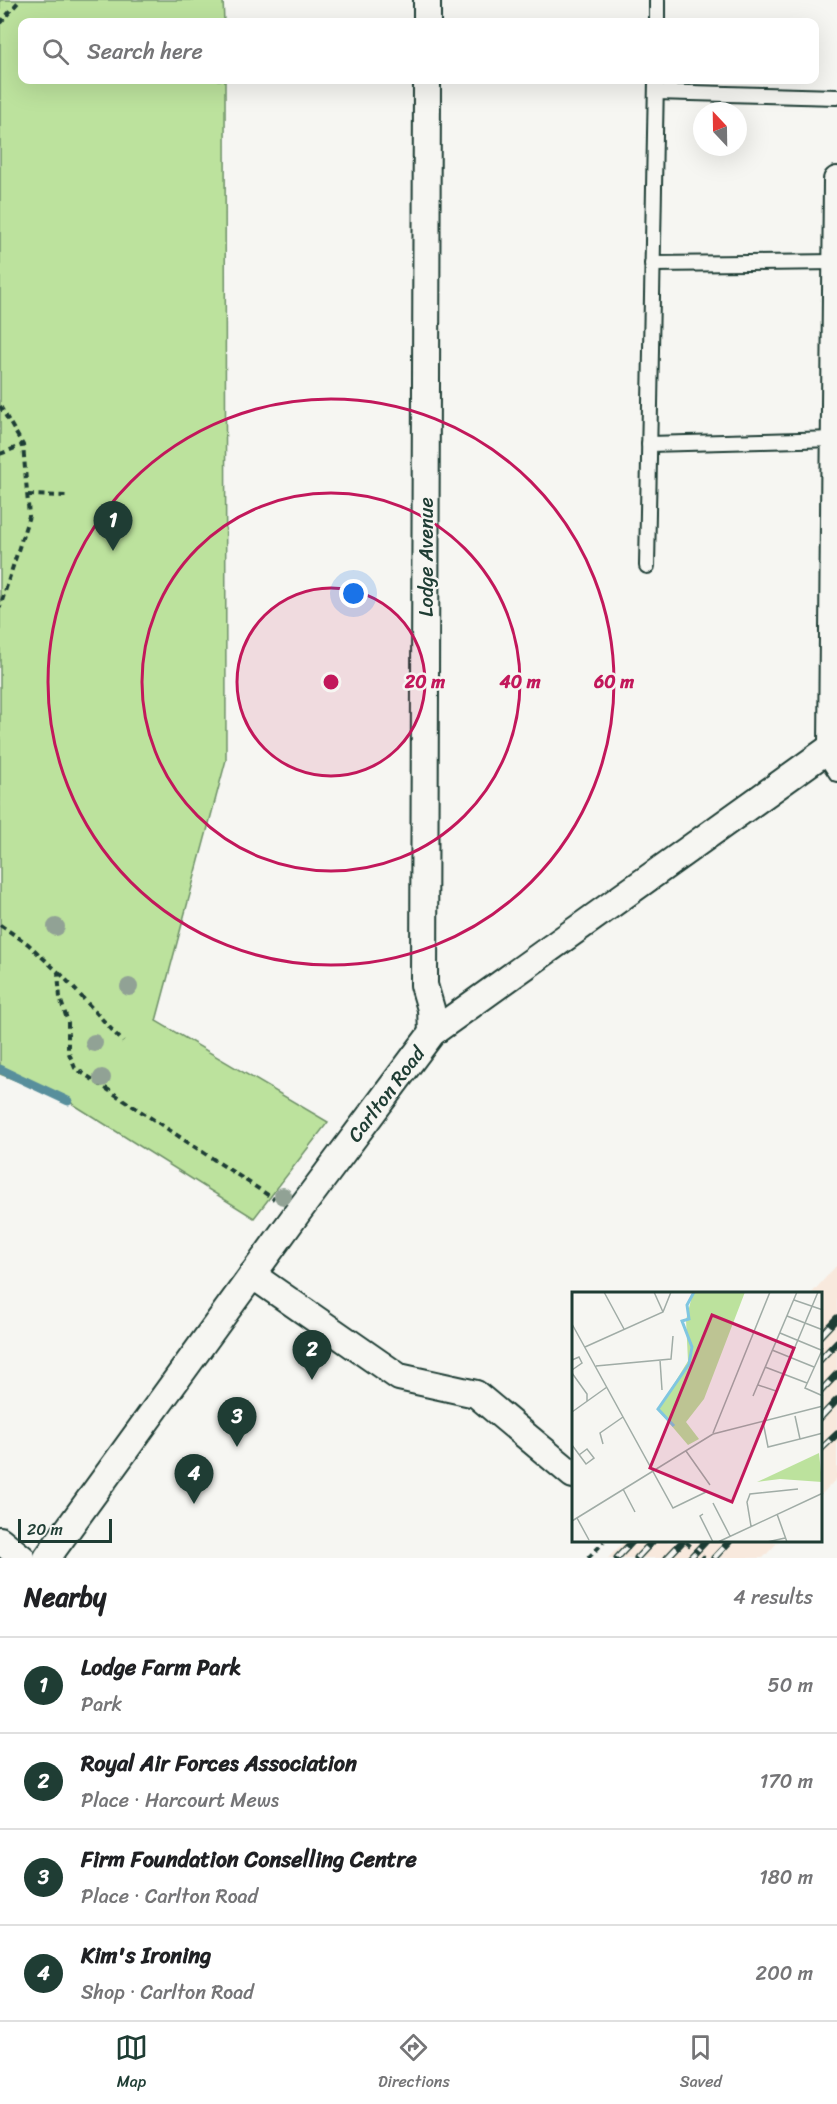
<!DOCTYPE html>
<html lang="en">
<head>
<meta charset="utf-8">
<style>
  :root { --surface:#fff; --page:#f6f6f6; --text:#202124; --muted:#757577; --line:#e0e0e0; --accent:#1f3d34 }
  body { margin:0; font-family:Sriracha,sans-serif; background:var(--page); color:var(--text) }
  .compass { position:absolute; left:693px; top:102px; width:54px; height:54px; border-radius:50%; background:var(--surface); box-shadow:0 6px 24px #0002; rotate:338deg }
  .scale { position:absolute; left:18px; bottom:15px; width:94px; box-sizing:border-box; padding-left:6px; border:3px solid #1f3d34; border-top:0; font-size:16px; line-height:21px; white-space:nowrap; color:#1f3d34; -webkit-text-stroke:4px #f6f6f2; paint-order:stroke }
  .you { position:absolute; left:354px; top:594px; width:21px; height:21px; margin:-15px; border:4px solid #fff; border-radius:50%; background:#1a73e8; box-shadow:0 0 0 9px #1a73e833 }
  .badge { display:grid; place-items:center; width:39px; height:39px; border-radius:50%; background:var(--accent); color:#fff; font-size:20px; font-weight:700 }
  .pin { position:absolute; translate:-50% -50px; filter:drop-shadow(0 2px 3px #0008) }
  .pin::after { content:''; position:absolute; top:32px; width:21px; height:18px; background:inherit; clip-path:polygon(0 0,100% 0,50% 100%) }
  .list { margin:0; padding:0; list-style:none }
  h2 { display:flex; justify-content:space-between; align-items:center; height:78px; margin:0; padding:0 24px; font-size:26px }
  h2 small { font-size:20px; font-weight:400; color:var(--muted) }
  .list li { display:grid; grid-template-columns:39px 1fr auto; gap:18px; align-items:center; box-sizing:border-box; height:96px; padding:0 24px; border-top:2px solid var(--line) }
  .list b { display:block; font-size:22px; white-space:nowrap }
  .list p { margin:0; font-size:20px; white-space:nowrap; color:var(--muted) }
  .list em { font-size:20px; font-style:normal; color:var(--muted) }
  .icon { flex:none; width:33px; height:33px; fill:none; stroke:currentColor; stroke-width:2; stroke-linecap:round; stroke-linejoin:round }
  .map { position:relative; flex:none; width:837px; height:1558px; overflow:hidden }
  .search { position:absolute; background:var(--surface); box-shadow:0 6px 24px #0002; left:18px; right:18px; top:18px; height:66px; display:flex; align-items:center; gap:15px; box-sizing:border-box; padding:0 21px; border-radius:12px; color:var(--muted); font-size:22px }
  .sheet { height:462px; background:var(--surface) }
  nav { display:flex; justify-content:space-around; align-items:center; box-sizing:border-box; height:84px; border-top:2px solid var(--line); background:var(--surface); font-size:16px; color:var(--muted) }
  nav a { display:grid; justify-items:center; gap:3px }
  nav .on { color:var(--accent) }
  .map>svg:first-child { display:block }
  .built { fill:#f8e9dd }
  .green { fill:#bce29d; stroke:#6e9068; stroke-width:1.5 }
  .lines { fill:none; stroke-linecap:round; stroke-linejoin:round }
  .stream { stroke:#598f9c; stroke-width:9 }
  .service-casing { stroke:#1f3d34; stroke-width:18 }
  .minor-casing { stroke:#1f3d34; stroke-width:30 }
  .path { stroke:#1f3d34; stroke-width:4; stroke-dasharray:6 4.5; stroke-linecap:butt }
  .service { stroke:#f6f6f2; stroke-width:14 }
  .minor { stroke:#f6f6f2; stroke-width:26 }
  .rail-casing { stroke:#1f3d34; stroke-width:7 }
  .rail { stroke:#f6f6f2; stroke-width:4.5; stroke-dasharray:14; stroke-linecap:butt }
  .path-bridge { stroke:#1f3d34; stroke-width:4; stroke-dasharray:6 4.5; stroke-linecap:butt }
  .tree { fill:#91a295 }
  .ring { fill:none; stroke:#c2185b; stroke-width:3 }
  .labels { text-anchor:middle; stroke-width:5; stroke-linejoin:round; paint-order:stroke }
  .street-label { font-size:20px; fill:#1f3d34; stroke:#f6f6f2 }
  .inset-river { fill:none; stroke:#80c6e1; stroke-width:3 }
  .inset-road { fill:none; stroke:#a0aca6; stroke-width:1.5 }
  .view { fill:#c2185b; fill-opacity:0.15; stroke:#c2185b; stroke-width:3 }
  .inset-edge { fill:none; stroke:#1f3d34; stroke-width:3 }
  .centre { fill:#c2185b; stroke:#f6f6f2; stroke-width:3 }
  .ring-label { font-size:18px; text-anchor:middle; font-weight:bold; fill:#c2185b; stroke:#f6f6f2; stroke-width:5; stroke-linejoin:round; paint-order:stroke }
</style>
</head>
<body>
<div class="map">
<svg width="837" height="1558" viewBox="0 0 837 1558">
  <rect width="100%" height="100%" fill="#f6f6f2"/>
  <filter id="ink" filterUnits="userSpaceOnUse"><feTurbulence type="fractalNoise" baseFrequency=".0167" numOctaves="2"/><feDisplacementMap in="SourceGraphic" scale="12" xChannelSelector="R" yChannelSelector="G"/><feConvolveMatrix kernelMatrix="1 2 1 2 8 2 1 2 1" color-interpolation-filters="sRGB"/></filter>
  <g filter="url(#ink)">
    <g class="built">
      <polygon points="837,1265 837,1478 821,1495 820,1294 811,1294"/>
      <polygon points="624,1542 778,1542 763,1558 608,1558"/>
    </g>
    <polygon class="green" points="0,0 223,0 224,22 22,22 22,80 225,80 226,760 156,1021 328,1122 254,1218 68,1101 0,1074"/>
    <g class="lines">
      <polyline class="stream" points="0,1069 68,1101"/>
      <g class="service-casing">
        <g id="service">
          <polyline points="657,22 657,0"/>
          <polyline points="656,92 837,97"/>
          <polyline points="652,264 837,262"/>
          <polyline points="649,444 835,439"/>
          <polyline points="647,566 656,80"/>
          <polyline points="823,753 837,774"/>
        </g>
      </g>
      <g class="minor-casing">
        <g id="minor">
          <polyline points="427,22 427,0"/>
          <polyline points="427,80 424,985 431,1009 432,1033"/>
          <polyline points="832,746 837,180"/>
          <polyline points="252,1275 399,1377 476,1394 573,1475"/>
          <polyline points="0,1540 22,1558"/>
          <polyline points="47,1558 298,1212 432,1033 837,743"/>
        </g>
      </g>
      <g class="path">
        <polyline points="0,23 20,0"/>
        <polyline points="0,406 23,445 29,516 0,607"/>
        <polyline points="0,454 23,445"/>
        <polyline points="28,495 67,496"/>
        <polyline points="0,925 28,944 58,972 60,998 68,1022 68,1051 75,1068 274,1199"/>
        <polyline points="59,972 123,1042"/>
        <polyline points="588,1558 604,1542"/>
      </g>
      <use href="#service" class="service"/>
      <use href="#minor" class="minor"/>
      <g class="rail-casing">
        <g id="rail">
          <polyline points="820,1336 837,1318"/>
          <polyline points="820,1360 837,1342"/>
          <polyline points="820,1392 837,1374"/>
          <polyline points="820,1418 837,1400"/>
          <polyline points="820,1450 837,1434"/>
          <polyline points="617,1558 632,1542"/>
          <polyline points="637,1558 652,1542"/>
          <polyline points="667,1558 682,1542"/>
          <polyline points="690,1558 705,1542"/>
          <polyline points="714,1558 729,1542"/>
        </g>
      </g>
      <use href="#rail" class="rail"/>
      <polyline class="path-bridge" points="686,1542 704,1558"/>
    </g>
    <g class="tree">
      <circle cx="56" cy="927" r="9"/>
      <circle cx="129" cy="987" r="9"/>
      <circle cx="94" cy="1043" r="9"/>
      <circle cx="102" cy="1078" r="9"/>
      <circle cx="283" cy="1196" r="9"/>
    </g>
  </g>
  <circle cx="331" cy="682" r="94" fill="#c2185b" fill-opacity=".12"/>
  <g class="ring">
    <circle cx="331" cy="682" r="94"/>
    <circle cx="331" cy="682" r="189"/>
    <circle cx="331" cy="682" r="283"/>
  </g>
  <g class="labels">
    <g class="street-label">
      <text transform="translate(426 557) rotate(-90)" y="7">Lodge Avenue</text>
      <text transform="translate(386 1094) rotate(-53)" y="7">Carlton Road</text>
    </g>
  </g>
  <g transform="translate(572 1292)">
    <rect width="250" height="250" fill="#f6f6f2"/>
    <path d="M121,0h52l-41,107 -18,23 13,17 -11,6 -30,-35 30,-49 -2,-41zM247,161l3,29 -42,-3 -23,3z" fill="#bce29d"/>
    <path class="inset-river" d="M102,134l-16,-17 31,-45 3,-17 -10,-26 7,-2 -2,-14 7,-13"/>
    <path class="inset-road" d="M32,0l20,37M82,0l9,20M222,8l29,10M215,24l36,14M0,32l101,184 33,-16M208,41l41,17M13,55l78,-35 8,-20M251,56l-18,40 18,8M200,58l42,17M0,68l7,-3 3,6 -10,7M88,68l2,30M24,74l75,-7 2,-23M193,75l42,16M0,81l15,21v7M186,93l18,6M181,104l44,-104M0,120l35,-25M192,129l54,-129M191,130l5,25 32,-8 -5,-23M141,141l57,-141M228,147l23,-6M31,152l-3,-11 23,-16M0,153l14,19 8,-6 -7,-9 -8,6M114,159l24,34M51,197l12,23M141,211l17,33M131,222l-3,2 13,26M205,222l10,28M5,226l12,22M0,229l141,-87 110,-28M179,234l-4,-24 3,-8 48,-5M146,250l105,-49M195,250l18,-4"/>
    <path class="view" d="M140,23l82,33 -62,154 -82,-34z"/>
    <rect width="250" height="250" class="inset-edge"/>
  </g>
  <circle cx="331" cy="682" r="9" class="centre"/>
  <g class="ring-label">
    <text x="425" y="688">20 m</text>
    <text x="520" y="688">40 m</text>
    <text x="614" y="688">60 m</text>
  </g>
</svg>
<svg class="compass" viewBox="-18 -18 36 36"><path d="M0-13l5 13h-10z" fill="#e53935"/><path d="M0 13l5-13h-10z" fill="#757577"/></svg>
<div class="scale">20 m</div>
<div class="you"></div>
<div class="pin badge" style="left:113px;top:551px">1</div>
<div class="pin badge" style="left:312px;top:1380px">2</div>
<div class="pin badge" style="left:237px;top:1447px">3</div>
<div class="pin badge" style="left:194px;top:1504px">4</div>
<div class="search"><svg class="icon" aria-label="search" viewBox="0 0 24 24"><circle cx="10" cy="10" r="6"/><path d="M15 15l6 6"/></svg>Search here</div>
</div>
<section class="sheet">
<h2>Nearby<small>4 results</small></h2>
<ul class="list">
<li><span class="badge">1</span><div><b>Lodge Farm Park</b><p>Park</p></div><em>50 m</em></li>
<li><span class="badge">2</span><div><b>Royal Air Forces Association</b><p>Place · Harcourt Mews</p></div><em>170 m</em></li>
<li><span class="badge">3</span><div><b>Firm Foundation Conselling Centre</b><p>Place · Carlton Road</p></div><em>180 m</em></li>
<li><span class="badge">4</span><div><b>Kim's Ironing</b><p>Shop · Carlton Road</p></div><em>200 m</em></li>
</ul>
</section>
<nav>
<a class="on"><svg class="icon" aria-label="map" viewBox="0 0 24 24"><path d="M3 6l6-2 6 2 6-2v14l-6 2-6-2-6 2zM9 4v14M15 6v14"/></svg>Map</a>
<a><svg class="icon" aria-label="directions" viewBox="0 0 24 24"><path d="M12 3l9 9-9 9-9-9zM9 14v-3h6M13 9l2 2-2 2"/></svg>Directions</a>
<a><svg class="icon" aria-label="saved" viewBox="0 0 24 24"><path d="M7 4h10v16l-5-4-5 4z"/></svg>Saved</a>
</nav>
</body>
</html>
